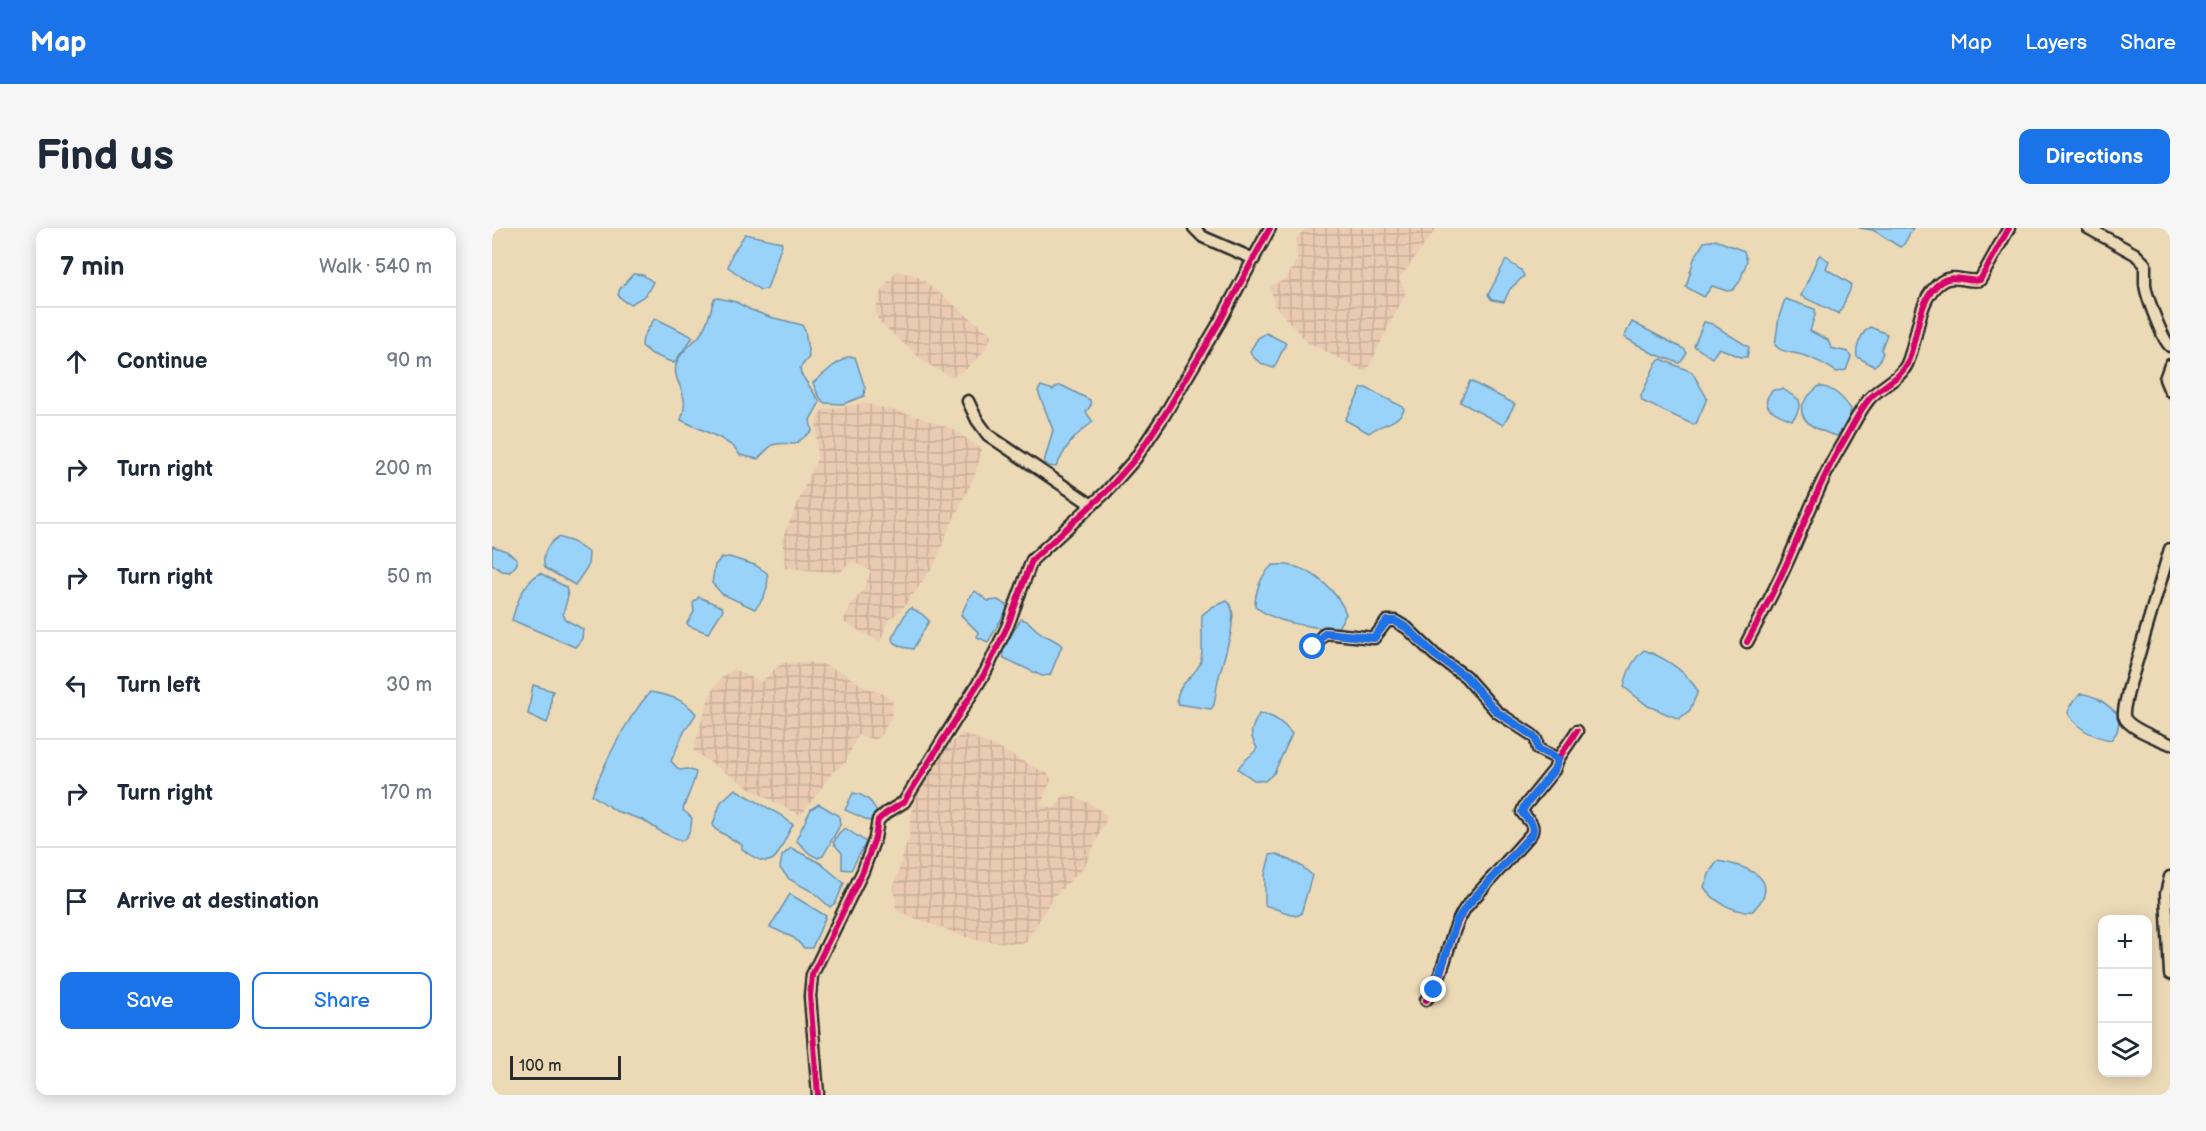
<!DOCTYPE html>
<html lang="en">
<head>
<meta charset="utf-8">
<style>
  :root { --surface:#fff; --page:#f6f6f7; --text:#1f2937; --muted:#747a83; --line:#e0e1e3; --accent:#1a73e8 }
  body { margin:0; font-family:"Balsamiq Sans",sans-serif; background:var(--page); color:var(--text) }
  .controls { position:absolute; right:18px; bottom:18px; display:grid; overflow:hidden; border-radius:12px; box-shadow:0 3px 15px #0003 }
  .controls button { width:54px; height:54px; display:grid; place-items:center; padding:0; border:0; border-bottom:2px solid var(--line); background:var(--surface); color:var(--text); font:30px sans-serif }
  .scale { position:absolute; left:18px; bottom:15px; width:111px; box-sizing:border-box; padding-left:6px; border:3px solid #2b2b2b; border-top:0; font-size:16px; line-height:21px; white-space:nowrap; color:#2b2b2b; -webkit-text-stroke:4px #ecdab7; paint-order:stroke }
  .stop { position:absolute; width:18px; height:18px; margin:-14px; border:4px solid #1a73e8; border-radius:50%; background:#fff }
  .stop.end { background:#1a73e8; border-color:#fff; box-shadow:0 2px 6px #0008 }
  .list { margin:0; padding:0; list-style:none }
  h2 { display:flex; justify-content:space-between; align-items:center; height:78px; margin:0; padding:0 24px; font-size:26px }
  h2 small { font-size:20px; font-weight:400; color:var(--muted) }
  .list li { display:grid; grid-template-columns:39px 1fr auto; gap:18px; align-items:center; box-sizing:border-box; height:108px; padding:0 24px; border-top:2px solid var(--line) }
  .list b { display:block; font-size:22px; white-space:nowrap }
  .list em { font-size:20px; font-style:normal; color:var(--muted) }
  .actions { display:flex; gap:12px; padding:18px 24px }
  .actions a { flex:1; padding:14px 0; border:2px solid var(--accent); border-radius:12px; text-align:center; font-size:21px; color:var(--accent) }
  .actions .main { background:var(--accent); color:#fff }
  .icon { flex:none; width:33px; height:33px; fill:none; stroke:currentColor; stroke-width:2; stroke-linecap:round; stroke-linejoin:round }
  .map { position:relative; flex:none; width:1678px; height:867px; overflow:hidden; border-radius:12px }
  header { display:flex; align-items:center; gap:36px; box-sizing:border-box; height:84px; padding:0 30px; background:var(--accent); color:#fff }
  header strong { font-size:28px }
  nav { display:flex; gap:33px; margin-inline-start:auto; font-size:21px }
  .intro { display:flex; align-items:center; justify-content:space-between; box-sizing:border-box; height:144px; padding:0 36px }
  h1 { margin:0; font-size:42px }
  .button { padding:15px 27px; border-radius:12px; background:var(--accent); color:#fff; font-size:21px; font-weight:700 }
  main { display:flex; gap:36px; padding:0 36px }
  aside { flex:1; background:var(--surface); border-radius:12px; box-shadow:0 3px 15px #0003 }
  .map>svg:first-child { display:block }
  .industrial { fill:url(#industrial-grid) }
  .water { fill:#9ad3fa; stroke:#6e90a7; stroke-width:1.5 }
  .lines { fill:none; stroke-linecap:round; stroke-linejoin:round }
  .minor-casing { stroke:#2b2b2b; stroke-width:15 }
  .minor { stroke:#ecdab7; stroke-width:10 }
  .cycleway-casing { stroke:#ecdab7; stroke-width:10 }
  .cycleway { stroke:#d6006c; stroke-width:6 }
  .route { stroke:#1a73e8; stroke-width:8 }
</style>
</head>
<body>
<header>
<strong>Map</strong>
<nav><a>Map</a><a>Layers</a><a>Share</a></nav>
</header>
<div class="intro"><h1>Find us</h1><a class="button">Directions</a></div>
<main>
<aside>
<h2>7 min<small>Walk · 540 m</small></h2>
<ul class="list">
<li><svg class="icon" aria-label="ahead" viewBox="0 0 24 24"><path d="M12 20V5M6 11l6-6 6 6"/></svg><div><b>Continue</b></div><em>90 m</em></li>
<li><svg class="icon" aria-label="right" viewBox="0 0 24 24"><path d="M7 20v-9h11M14 6l5 5-5 5"/></svg><div><b>Turn right</b></div><em>200 m</em></li>
<li><svg class="icon" aria-label="right" viewBox="0 0 24 24"><path d="M7 20v-9h11M14 6l5 5-5 5"/></svg><div><b>Turn right</b></div><em>50 m</em></li>
<li><svg class="icon" aria-label="left" viewBox="0 0 24 24"><path d="M17 20v-9H6M10 6l-5 5 5 5"/></svg><div><b>Turn left</b></div><em>30 m</em></li>
<li><svg class="icon" aria-label="right" viewBox="0 0 24 24"><path d="M7 20v-9h11M14 6l5 5-5 5"/></svg><div><b>Turn right</b></div><em>170 m</em></li>
<li><svg class="icon" aria-label="arrive" viewBox="0 0 24 24"><path d="M6 21V4h12l-3 4 3 4H6"/></svg><div><b>Arrive at destination</b></div></li>
</ul>
<div class="actions"><a class="main">Save</a><a>Share</a></div>
</aside>
<div class="map">
<svg width="1678" height="867" viewBox="0 0 1678 867">
  <defs>
    <pattern id="industrial-grid" width="8" height="8" patternUnits="userSpaceOnUse" patternTransform="scale(1.5)"><rect width="8" height="8" fill="#eacbb2"/><path d="M0 4h8M4 0v8" fill="none" stroke="#c9ae99"/></pattern>
  </defs>
  <rect width="100%" height="100%" fill="#ecdab7"/>
  <filter id="ink" filterUnits="userSpaceOnUse"><feTurbulence type="fractalNoise" baseFrequency=".0167" numOctaves="2"/><feDisplacementMap in="SourceGraphic" scale="12" xChannelSelector="R" yChannelSelector="G"/><feConvolveMatrix kernelMatrix="1 2 1 2 8 2 1 2 1" color-interpolation-filters="sRGB"/></filter>
  <g filter="url(#ink)">
    <g class="industrial">
      <polygon points="814,0 945,0 907,51 914,64 874,144 815,114 782,77 778,58 795,51 805,31 804,11"/>
      <polygon points="404,43 423,47 432,53 500,107 492,124 473,142 459,149 434,135 387,94 383,83 391,61"/>
      <polygon points="372,175 424,188 461,201 490,222 483,247 453,309 442,338 409,383 396,392 388,414 351,394 360,374 371,363 379,343 362,334 357,335 348,345 293,340 290,311 325,230 324,195 330,182"/>
      <polygon points="313,434 329,436 351,445 373,459 394,467 401,474 399,489 390,507 383,512 366,507 353,536 341,544 309,588 262,563 201,523 217,469 227,452 241,441 269,454 290,435"/>
      <polygon points="470,505 500,517 556,546 559,552 549,577 563,580 573,565 599,576 616,588 592,640 561,669 533,716 482,712 404,683 402,658 417,607 420,576 448,527"/>
    </g>
    <g class="water">
      <polygon points="1367,0 1421,0 1412,16 1408,19 1381,2"/>
      <polygon points="253,6 289,14 290,16 275,61 268,62 236,39 239,28"/>
      <polygon points="1224,12 1252,23 1255,33 1248,53 1241,62 1235,63 1220,58 1212,69 1194,59 1202,31 1212,14"/>
      <polygon points="1328,27 1337,33 1334,40 1336,42 1359,56 1358,62 1347,86 1309,68 1326,29"/>
      <polygon points="1014,32 1029,42 1032,48 1018,61 1012,74 1000,72 996,67"/>
      <polygon points="141,46 151,47 161,54 154,67 139,76 133,74 126,67 128,61"/>
      <path d="M226,70l18,4 15,8 19,7 32,8 3,6 4,26 -9,11 1,6 19,28 -10,18 2,11 -17,13c-22,-2 -23,-1 -37,15l-18,-4 -6,-8 -14,-9 -39,-18c11,-27 -9,-37 -5,-55 3,-12 16,-21 24,-30 7,-10 11,-24 14,-36z"/>
      <path d="M1293,71l30,10v6l-5,16 18,9 3,8 17,4 3,5 -5,13 -9,2c-11,-7 -23,-14 -35,-17 -9,-3 -21,-2 -27,-10l4,-28z"/>
      <polygon points="163,90 201,109 182,135 160,126 150,118 151,109"/>
      <polygon points="1140,94 1192,121 1195,125 1190,133 1187,135 1160,125 1132,109"/>
      <polygon points="1212,94 1220,96 1257,119 1255,129 1249,129 1227,120 1220,130 1202,118"/>
      <path d="M1378,99l17,7 -6,16 2,3 -4,9 -5,4 -17,-9c-2,-9 5,-26 13,-30z"/>
      <path d="M774,105l20,10 -12,25c-10,-2 -21,-8 -24,-17l8,-13z"/>
      <polygon points="355,129 363,129 373,160 372,168 351,176 332,175 326,167 321,155 341,138"/>
      <polygon points="1169,131 1200,144 1215,170 1204,196 1200,196 1150,173 1149,168 1164,135"/>
      <polygon points="978,153 1023,176 1011,197 968,174"/>
      <path d="M549,158l12,4 4,-4h6l27,14 1,5 -5,7 7,10c-20,14 -26,23 -37,45l-7,-1 -5,-4 9,-32 -15,-39z"/>
      <path d="M1327,158c15,2 23,11 32,23l-3,14 -11,13c-9,-2 -15,-5 -23,-9 -22,-14 -11,-28 5,-41z"/>
      <path d="M870,160h4l37,19 1,3c-8,15 -23,13 -35,23l-24,-13z"/>
      <path d="M1291,161l16,11 1,5 -4,10 -4,5c-16,-6 -36,-13 -19,-30z"/>
      <path d="M66,309l15,5 16,11 -1,13 -13,19 -30,-17c-4,-14 2,-23 13,-31z"/>
      <polygon points="0,318 14,323 25,331 25,336 18,344 10,343 0,336"/>
      <path d="M237,329l26,8 12,8c3,14 -3,26 -12,36l-33,-15 -10,-11 3,-18 6,-7z"/>
      <path d="M781,337c6,0 13,-1 19,1 22,4 47,27 54,48l-7,12 -6,4c-26,-5 -58,-6 -78,-24 0,-14 6,-32 18,-41z"/>
      <path d="M48,345l26,14 2,9 -5,18 3,6 17,9 -1,10 -7,8 -63,-27c5,-19 11,-36 28,-47z"/>
      <polygon points="483,363 496,373 506,372 514,377 515,381 496,414 485,409 487,405 469,387 477,370"/>
      <polygon points="207,369 230,379 231,382 216,405 197,398 195,395 202,384 201,375"/>
      <path d="M735,373l3,3 3,10 -2,19 -13,47 -4,25 -3,4 -33,-5c-5,-17 15,-26 22,-40 4,-11 1,-36 2,-49l10,-8z"/>
      <polygon points="419,380 430,386 437,393 421,421 410,419 402,414 400,410 415,383"/>
      <path d="M529,391c9,2 10,6 16,11 7,7 18,8 25,16l-12,29 -8,1 -38,-18 -2,-8z"/>
      <path d="M1152,422c22,8 42,22 54,41l-8,19 -11,9 -31,-13 -24,-19c3,-15 8,-27 20,-37z"/>
      <path d="M41,457l20,6c-4,9 0,19 -6,32l-19,-9z"/>
      <path d="M158,464c18,3 35,7 46,22l-12,18 -13,29 8,9 8,-1 9,3c-2,14 -10,25 -13,38l9,8c-1,9 -2,17 -10,23l-19,-8 -20,-13 -27,-9 -24,-16c15,-37 32,-72 58,-103z"/>
      <path d="M1588,466c17,0 28,12 40,22l-3,16 -6,8c-17,-3 -34,-11 -43,-27l3,-9z"/>
      <path d="M767,486c14,0 25,10 33,20l-18,39 -9,8 -11,-1 -16,-11c5,-10 14,-12 19,-21 -9,-15 -6,-19 2,-34z"/>
      <path d="M243,561l47,27 11,9c-16,25 -15,53 -51,24v-4l-27,-16 -2,-5 8,-22z"/>
      <path d="M361,565c14,2 22,11 25,24l-6,5 -27,-12z"/>
      <polygon points="327,576 347,588 348,597 331,628 326,630 318,626 304,612 319,581"/>
      <polygon points="353,600 374,614 359,642 350,641 350,625 341,615 347,605"/>
      <polygon points="299,620 328,635 352,655 344,674 338,679 321,664 297,651 288,640 290,628"/>
      <polygon points="785,626 809,638 820,647 809,686 804,688 773,677 773,647 778,627"/>
      <path d="M1226,633c17,3 58,12 44,38 -2,4 -6,8 -9,12 -19,2 -39,-9 -49,-24l7,-17z"/>
      <polygon points="298,666 334,688 320,720 312,720 302,710 278,699"/>
    </g>
    <g class="lines">
      <g class="minor-casing">
        <g id="minor">
          <polyline points="702,0 711,9 762,31"/>
          <path d="M1596,0l47,26 10,10c0,6 0,13 0,20 1,11 17,55 25,62"/>
          <polyline points="1678,137 1673,151 1678,163"/>
          <polyline points="476,173 485,192 496,207 600,277"/>
          <path d="M1678,321l-42,142c-1,7 -5,18 -4,25 3,12 35,23 46,28"/>
          <path d="M1255,414c15,-28 30,-56 43,-86 16,-36 29,-73 49,-107 10,-16 19,-37 31,-51 11,-12 30,-19 37,-34 11,-24 10,-66 34,-82 12,-9 25,1 39,-2l29,-52"/>
          <polyline points="821,419 833,405 882,410 895,393 903,393 915,400 943,427 973,448 1005,484 1040,507 1044,511 1046,521 1066,531"/>
          <polyline points="1678,649 1674,666 1678,746"/>
          <path d="M934,772c21,-27 21,-65 40,-93l65,-73c5,-10 -4,-14 -9,-22l2,-5 30,-37 4,-11 19,-28"/>
          <polyline points="326,867 318,768 320,747 371,643 383,610 386,592 394,585 412,574 494,443 516,397 540,332 614,264 643,231 673,186 727,95 778,0"/>
        </g>
      </g>
      <use href="#minor" class="minor"/>
      <g class="cycleway-casing">
        <g id="cycleway">
          <path d="M1255,414c15,-28 30,-56 43,-86 16,-36 29,-73 49,-107 10,-16 19,-37 31,-51 11,-12 30,-19 37,-34 11,-24 10,-66 34,-82 12,-9 25,1 39,-2l29,-52"/>
          <polyline points="821,419 833,405 882,410 895,393 903,393 915,400 943,427 973,448 1005,484 1040,507 1044,511 1046,521 1066,531"/>
          <path d="M934,772c21,-27 21,-65 40,-93l65,-73c5,-10 -4,-14 -9,-22l2,-5 30,-37 4,-11 19,-28"/>
          <polyline points="326,867 318,768 320,747 371,643 383,610 386,592 394,585 412,574 494,443 516,397 540,332 614,264 643,231 673,186 727,95 778,0"/>
        </g>
      </g>
      <use href="#cycleway" class="cycleway"/>
    </g>
  </g>
  <g class="lines" filter="url(#ink)">
    <path class="route" d="M821,419l12,-14 49,5 13,-17h8l12,7 28,27 30,21 32,36 35,23 4,4 2,10 20,10 -4,11 -30,37 -2,5c5,8 14,12 10,22l-66,73 -9,13 -23,70"/>
  </g>
</svg>
<div class="controls">
<button>+</button>
<button>−</button>
<button><svg class="icon" aria-label="layers" viewBox="0 0 24 24"><path d="M12 4l9 5-9 5-9-5zM3 14l9 5 9-5"/></svg></button>
</div>
<div class="scale">100 m</div>
<div class="stop" style="left:821px;top:419px"></div>
<div class="stop end" style="left:942px;top:762px"></div>
</div>
</main>
</body>
</html>
